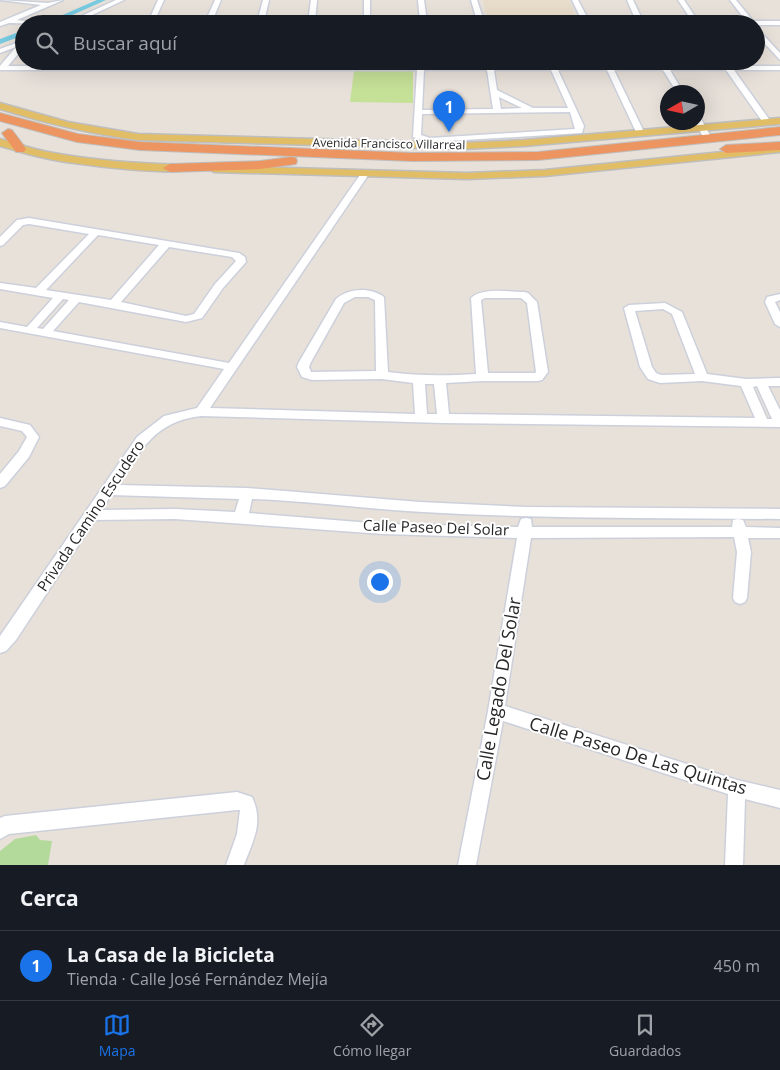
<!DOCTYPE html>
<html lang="es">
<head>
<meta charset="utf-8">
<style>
  :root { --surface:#171b24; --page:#20242c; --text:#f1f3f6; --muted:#9ea1a6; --line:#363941; --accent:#1a73e8 }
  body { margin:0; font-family:"Open Sans",sans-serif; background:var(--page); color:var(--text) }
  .compass { position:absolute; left:660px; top:85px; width:45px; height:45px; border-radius:50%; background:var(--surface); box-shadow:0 5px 20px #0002; rotate:261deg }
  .you { position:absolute; left:379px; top:581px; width:18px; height:18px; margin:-12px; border:4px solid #fff; border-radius:50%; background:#1a73e8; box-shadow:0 0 0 8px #1a73e833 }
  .badge { display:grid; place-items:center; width:32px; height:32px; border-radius:50%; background:var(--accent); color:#fff; font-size:16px; font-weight:700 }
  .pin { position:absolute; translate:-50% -41px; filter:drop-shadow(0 1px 2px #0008) }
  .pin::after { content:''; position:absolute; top:26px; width:18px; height:15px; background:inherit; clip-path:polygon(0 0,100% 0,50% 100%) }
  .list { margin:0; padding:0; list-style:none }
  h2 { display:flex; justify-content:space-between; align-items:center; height:65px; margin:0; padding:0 20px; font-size:21px }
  h2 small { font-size:16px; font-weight:400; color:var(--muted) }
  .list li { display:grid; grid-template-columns:32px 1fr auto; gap:15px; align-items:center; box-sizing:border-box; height:70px; padding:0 20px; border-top:1px solid var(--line) }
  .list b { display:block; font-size:19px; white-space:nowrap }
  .list p { margin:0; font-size:16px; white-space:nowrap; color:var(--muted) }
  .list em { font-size:16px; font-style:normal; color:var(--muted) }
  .icon { flex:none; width:28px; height:28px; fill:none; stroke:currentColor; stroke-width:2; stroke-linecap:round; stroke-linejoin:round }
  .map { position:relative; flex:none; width:780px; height:865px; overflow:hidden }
  .search { position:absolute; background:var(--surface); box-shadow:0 5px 20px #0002; left:15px; right:15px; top:15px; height:55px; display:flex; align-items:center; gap:12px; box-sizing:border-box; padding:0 18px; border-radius:28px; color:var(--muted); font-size:19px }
  .sheet { height:135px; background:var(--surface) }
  nav { display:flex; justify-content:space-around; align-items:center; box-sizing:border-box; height:70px; border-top:1px solid var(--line); background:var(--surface); font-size:14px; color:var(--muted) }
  nav a { display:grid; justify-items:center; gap:2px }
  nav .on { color:var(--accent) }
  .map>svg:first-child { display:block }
  .education { fill:#e8ddca }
  .green { fill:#b4da9b }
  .pitch { fill:#c5e097 }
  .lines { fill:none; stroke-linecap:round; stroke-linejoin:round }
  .canal { fill:#76cae1; fill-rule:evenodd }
  .minor-casing { stroke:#ccd0db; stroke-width:3 }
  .major-casing { stroke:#bebebe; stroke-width:3 }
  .highway-casing { stroke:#bebebe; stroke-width:2 }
  .minor { fill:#fff; fill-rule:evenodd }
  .major { fill:#e1bd66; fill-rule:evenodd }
  .highway { fill:#ed9560; fill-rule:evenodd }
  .labels { text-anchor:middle; stroke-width:4; stroke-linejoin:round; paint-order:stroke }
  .far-street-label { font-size:12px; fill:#272727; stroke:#fff }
  .street-label { font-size:15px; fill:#272727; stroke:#fff }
  .near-street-label { font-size:18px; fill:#272727; stroke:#fff }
</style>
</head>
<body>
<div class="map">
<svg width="780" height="865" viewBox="0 0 780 865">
  <rect width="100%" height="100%" fill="#e8e1da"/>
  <polygon class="education" points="483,0 569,0 577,21 488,21"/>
  <polygon class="green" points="36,835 40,840 52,841 48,865 0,865 0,851 15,839"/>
  <polygon class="pitch" points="354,71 413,71 413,103 350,102"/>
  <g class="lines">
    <g class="canal">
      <polygon points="97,0 106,0 52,24 42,24"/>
      <polygon points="24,30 24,35 0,44 0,39"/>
    </g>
    <g class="minor-casing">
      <g id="minor">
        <polygon points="0,0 48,3 63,0 17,20 49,24 9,23 0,26 0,22 41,5"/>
        <polygon points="116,0 124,0 73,24 64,24"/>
        <polygon points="158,0 164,0 154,22 205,22 215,0 221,0 212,22 257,22 263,0 269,0 264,22 308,22 311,0 317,0 315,22 364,22 364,0 370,0 370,22 420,22 418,0 424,0 427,22 477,21 471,0 477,0 484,21 582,21 572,0 578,0 589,21 636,21 627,0 633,0 643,21 692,21 678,0 684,0 698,21 746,21 730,0 736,0 753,21 780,21 780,25 94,24 97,22 148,22"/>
        <polygon points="756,27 780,53 780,60 756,34"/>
        <path d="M24,40v7l-16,19h409v-5h8l-1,5h62l-1,-5h8v5h112l-2,-5h7l2,5h48l-2,-3 2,-2h5l2,5h56l-1,-5h5l4,5h49v4h-46l37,52 -4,2h-3l-38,-54h-56l13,22h-6l-14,-22h-49l30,62 -4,2 -4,-2 -29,-62h-49l26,56 -2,7 -152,9 -17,-5 4,-67h-417v-4l16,-19 -16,6v-4zM424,70h63l6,39 -71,1zM494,70h57l17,38h-35l-36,-18zM499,97l23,11 -21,1zM570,112l5,17 -145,9 -9,-3 1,-21z"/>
        <polygon points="698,119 701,119 710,135 709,137 702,135 695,122 698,122"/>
        <path d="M365,171l4,3 -159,234 205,6 -2,-31 -31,-4 -70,1 -10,-3 -5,-10 2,-5 37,-63c13,-11 34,-12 48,-2l4,75c30,4 58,4 88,2l-5,-76c12,-11 38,-6 53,-6l4,1 9,9 11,70 -6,8 -4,1h-56l-36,2 3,31 306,4 -14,-32 -39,-5 -42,2 -12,-4 -8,-12 -16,-59 5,-3 36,-2 17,9 25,62 39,5 34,-1v8h-12l12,24v17l-337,-4 -242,-7c-46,5 -60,34 -83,69l129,3 173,14 106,5 254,2v10c-119,-1 -238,0 -357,-7 -57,-3 -114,-11 -171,-13l-3,14 134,11 135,3 3,-8 5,-1 5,1 1,8h200l1,-7 5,-1 5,1 3,7 34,1v10h-32l3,14 -4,46 -2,4 -5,2 -5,-2 -2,-4 4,-46 -3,-15 -203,1 -26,168 232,74 43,10v18l-35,-9 -2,66h-18l3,-71 -225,-73 -27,144h-18l30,-154 29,-173 -134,-4 -208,-15 -80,1 -79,120 -10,11 -6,2v-17l137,-199 27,-21 33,-8 27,-39 -224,-41v-6l27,5 26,-29 -53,-9v-6l36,5 53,-54 -60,-10 -6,1 -20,20 -3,1v-9l17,-17 12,-2 210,35 6,4 1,5 -23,26 -21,30 -16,4 -107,-20 -26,29 176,32 133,-191zM98,235l61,10 -48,55 -65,-10zM169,247l63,10 4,4 -21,23 -21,30 -8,2 -65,-14zM355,297h13l7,3 1,71 -65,1 -2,-5 2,-5 33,-59zM485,298h36l6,5 9,69 -1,1h-47l-7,-73zM63,299l6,1 -26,29 -6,-1zM663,309l9,5 23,60 -34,1 -5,-2 -4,-6 -17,-56zM425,384h9l3,30h-10zM757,386l15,33h-5l-14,-32zM111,495l128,4 -4,13 -60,-3 -73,1z"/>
        <polygon points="780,294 780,300 775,302 780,312 780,327 775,324 765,302 767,297"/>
        <polygon points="0,418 30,425 39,437 29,457 5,486 0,488 0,474 19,451 27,437 22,431 0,426"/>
        <path d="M237,792l15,5c12,26 1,43 -8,68h-18l11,-31 3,-24h-3l-228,24 -9,5v-21l5,-2z"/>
      </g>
    </g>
    <g class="major-casing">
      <g id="major">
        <path d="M0,103l68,19 70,12 323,9 63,-3 256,-22v6l-256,22 -63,3 -323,-9c-47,-6 -93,-17 -138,-31z"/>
        <path d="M0,139c16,4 31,10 48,13 45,9 91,11 137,13l6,3c-11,10 -127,-5 -146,-10 -15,-3 -30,-8 -45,-12z"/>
        <polygon points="780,146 780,152 545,176 467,179 214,172 208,169 214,166 467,173 545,170"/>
      </g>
    </g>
    <g class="highway-casing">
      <g id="highway">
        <polygon points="0,113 78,134 140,142 412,153 538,152 780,127 780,135 538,160 412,161 140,150 77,142 0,121"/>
        <polygon points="8,129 12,130 24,146 26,149 24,152 16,152 4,136 2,133"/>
        <polygon points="780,142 780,150 726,153 720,149 726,145"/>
        <polygon points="291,157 296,158 297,161 296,164 260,169 170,172 163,168 170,164 260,161"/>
      </g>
    </g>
    <use href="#minor" class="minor"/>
    <use href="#major" class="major"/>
    <use href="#highway" class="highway"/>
  </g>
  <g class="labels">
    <g class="far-street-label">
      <text transform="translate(389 144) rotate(1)" y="4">Avenida Francisco Villarreal</text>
    </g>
    <g class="street-label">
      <text transform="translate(91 516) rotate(-56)" y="5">Privada Camino Escudero</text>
      <text transform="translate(436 528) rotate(2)" y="5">Calle Paseo Del Solar</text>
    </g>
    <g class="near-street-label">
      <text transform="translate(499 689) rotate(-80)" y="6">Calle Legado Del Solar</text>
      <text transform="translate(638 756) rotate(17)" y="6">Calle Paseo De Las Quintas</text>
    </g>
  </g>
</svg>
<svg class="compass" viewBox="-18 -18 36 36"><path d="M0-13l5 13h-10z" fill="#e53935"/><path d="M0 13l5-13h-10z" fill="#9ea1a6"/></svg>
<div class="you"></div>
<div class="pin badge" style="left:449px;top:132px">1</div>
<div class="search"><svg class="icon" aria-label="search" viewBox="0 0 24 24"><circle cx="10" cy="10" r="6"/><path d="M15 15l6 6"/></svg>Buscar aquí</div>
</div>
<section class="sheet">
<h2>Cerca<small></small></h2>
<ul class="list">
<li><span class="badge">1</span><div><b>La Casa de la Bicicleta</b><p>Tienda · Calle José Fernández Mejía</p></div><em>450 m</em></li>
</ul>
</section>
<nav>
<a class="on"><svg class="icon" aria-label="map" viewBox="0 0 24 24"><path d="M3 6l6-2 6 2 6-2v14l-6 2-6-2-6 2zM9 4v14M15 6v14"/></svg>Mapa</a>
<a><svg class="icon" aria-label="directions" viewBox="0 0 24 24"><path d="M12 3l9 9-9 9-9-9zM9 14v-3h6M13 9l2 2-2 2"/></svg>Cómo llegar</a>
<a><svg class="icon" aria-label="saved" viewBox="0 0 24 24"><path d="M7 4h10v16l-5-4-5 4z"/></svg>Guardados</a>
</nav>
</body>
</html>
